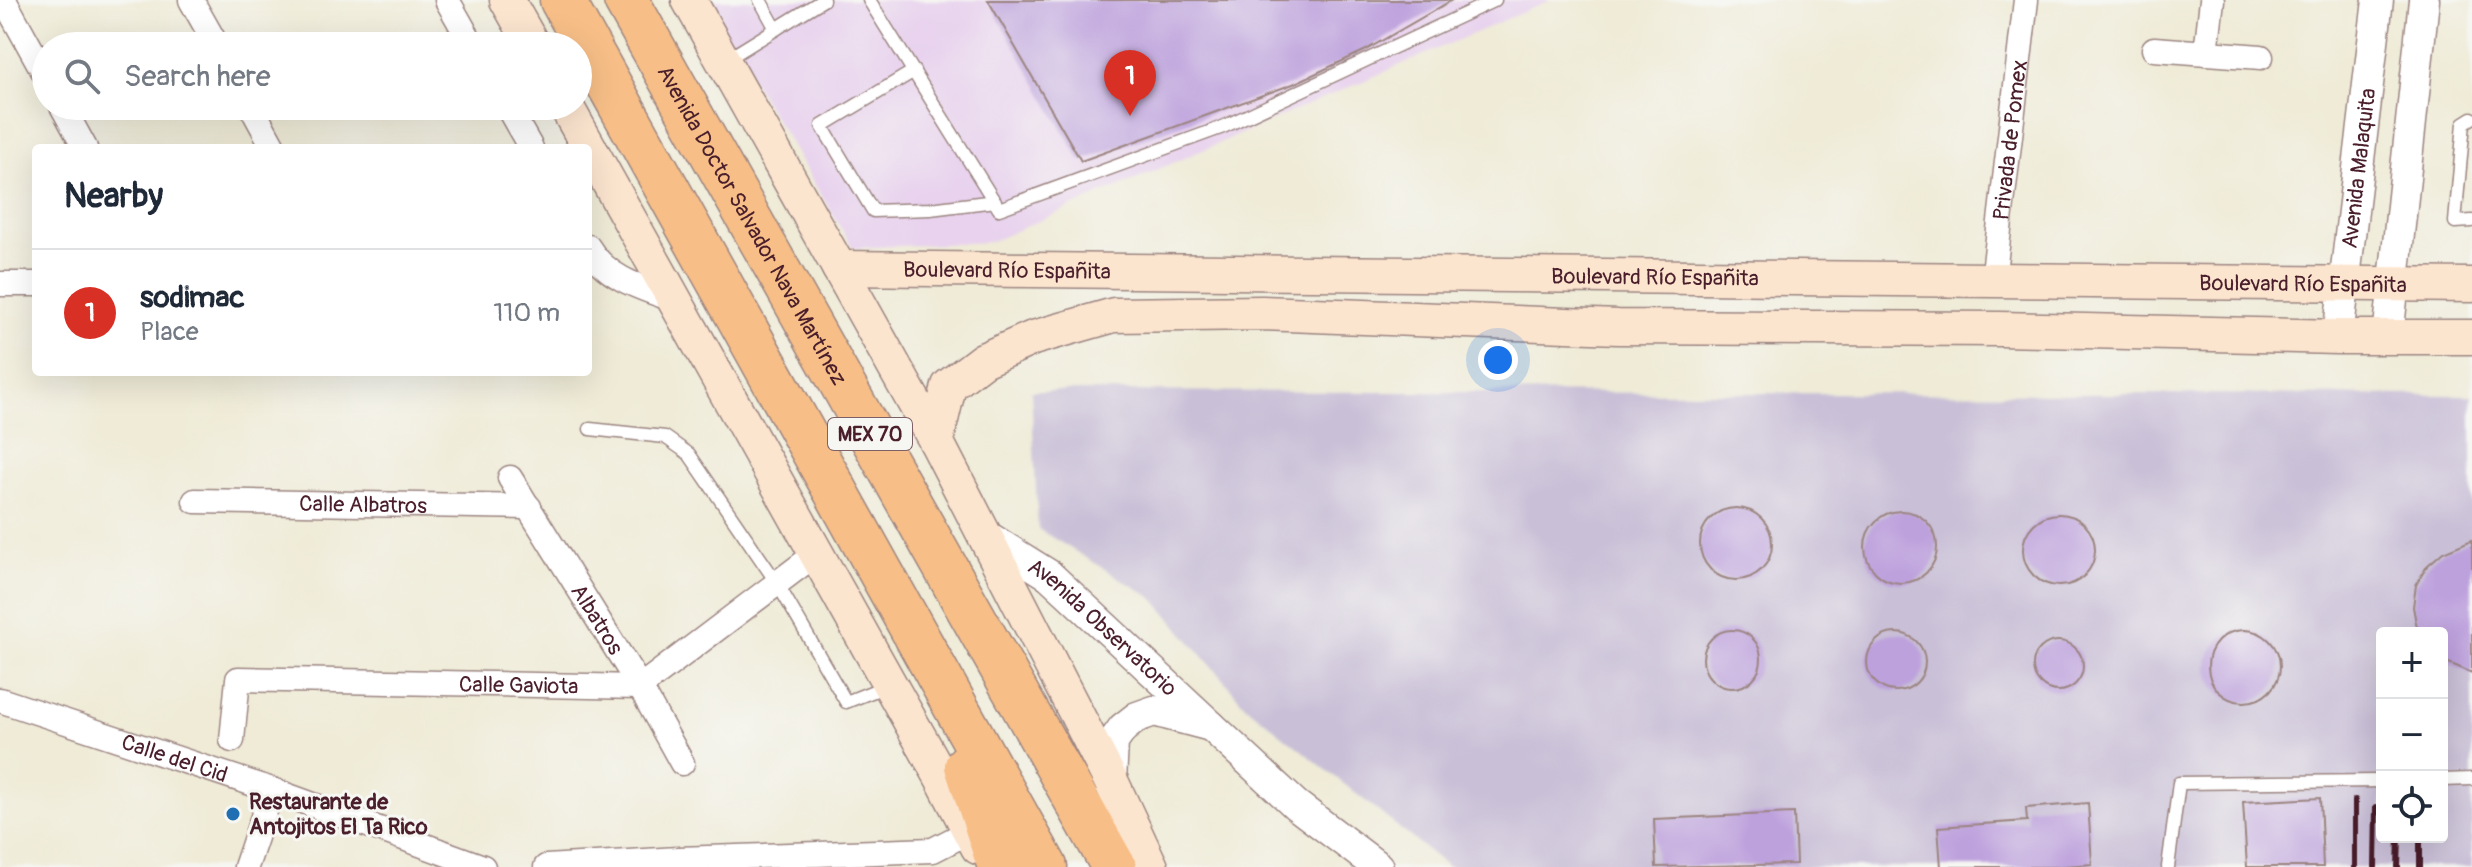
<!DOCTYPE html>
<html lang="en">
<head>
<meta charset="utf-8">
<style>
  :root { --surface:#fff; --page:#f2f2f3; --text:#1f2937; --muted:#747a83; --line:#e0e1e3; --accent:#d93025 }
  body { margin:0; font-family:Pangolin,sans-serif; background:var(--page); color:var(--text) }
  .controls { position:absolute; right:24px; bottom:24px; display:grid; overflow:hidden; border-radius:8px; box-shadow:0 8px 32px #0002 }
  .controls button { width:72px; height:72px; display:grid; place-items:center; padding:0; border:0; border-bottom:2px solid var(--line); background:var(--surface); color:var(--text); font:40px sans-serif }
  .you { position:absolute; left:1498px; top:360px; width:28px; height:28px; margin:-20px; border:6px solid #fff; border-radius:50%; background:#1a73e8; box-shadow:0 0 0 12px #1a73e833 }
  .badge { display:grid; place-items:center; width:52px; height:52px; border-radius:50%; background:var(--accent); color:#fff; font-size:26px; font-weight:700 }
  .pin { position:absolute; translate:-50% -66px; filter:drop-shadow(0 2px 4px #0008) }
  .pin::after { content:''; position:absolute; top:42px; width:28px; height:24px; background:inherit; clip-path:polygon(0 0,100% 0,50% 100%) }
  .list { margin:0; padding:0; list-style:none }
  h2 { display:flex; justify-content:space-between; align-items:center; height:104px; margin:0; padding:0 32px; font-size:34px }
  h2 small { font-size:26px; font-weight:400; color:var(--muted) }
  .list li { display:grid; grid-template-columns:52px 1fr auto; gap:24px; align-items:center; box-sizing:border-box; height:128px; padding:0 32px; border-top:2px solid var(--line) }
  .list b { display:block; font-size:30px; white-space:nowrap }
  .list p { margin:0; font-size:26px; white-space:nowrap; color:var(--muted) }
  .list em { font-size:26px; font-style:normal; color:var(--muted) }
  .icon { flex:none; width:44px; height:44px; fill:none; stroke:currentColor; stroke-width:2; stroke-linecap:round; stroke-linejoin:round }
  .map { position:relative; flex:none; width:2472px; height:867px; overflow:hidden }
  .search { position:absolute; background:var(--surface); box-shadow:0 8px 32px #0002; left:32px; top:32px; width:560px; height:88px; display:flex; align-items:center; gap:20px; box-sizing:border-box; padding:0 28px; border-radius:44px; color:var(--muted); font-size:30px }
  .panel { position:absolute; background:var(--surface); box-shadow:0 8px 32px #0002; left:32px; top:144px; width:560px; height:232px; border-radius:8px }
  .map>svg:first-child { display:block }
  .built { fill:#e8d2ee }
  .industrial { fill:#c9bfd7; fill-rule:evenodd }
  .building { fill:#bda1dd }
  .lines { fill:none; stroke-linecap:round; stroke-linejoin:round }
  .service-casing { stroke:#9c8581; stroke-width:15 }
  .minor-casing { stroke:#9c8581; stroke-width:27 }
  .tertiary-casing { stroke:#9c8581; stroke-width:33 }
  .secondary-casing { stroke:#9c8581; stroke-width:37 }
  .motorway-casing { stroke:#9c8581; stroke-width:47 }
  .service { stroke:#fff; stroke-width:12 }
  .minor { stroke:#fff; stroke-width:24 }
  .tertiary { stroke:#fff; stroke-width:30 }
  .secondary { stroke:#fce5cf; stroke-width:34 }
  .motorway { stroke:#f7be87; stroke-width:44 }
  .rail { stroke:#4a1f2b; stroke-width:6 }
  .poi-dot { fill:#1f6fb2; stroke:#f6f6f2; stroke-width:3 }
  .labels { text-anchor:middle; stroke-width:6; stroke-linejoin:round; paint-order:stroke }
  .shield { fill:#f6f6f2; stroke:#7e6067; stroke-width:2 }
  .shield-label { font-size:20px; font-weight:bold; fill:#4a1f2b }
  .street-label { font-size:22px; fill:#4a1f2b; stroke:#f6f6f2 }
  .poi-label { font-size:22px; font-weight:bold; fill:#4a1f2b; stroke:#f6f6f2; text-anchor:start }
</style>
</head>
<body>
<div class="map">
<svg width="2472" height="867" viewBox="0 0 2472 867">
  <rect width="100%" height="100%" fill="#f6f6f2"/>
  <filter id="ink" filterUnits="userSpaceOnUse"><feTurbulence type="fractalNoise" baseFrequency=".0125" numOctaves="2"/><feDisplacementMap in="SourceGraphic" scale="16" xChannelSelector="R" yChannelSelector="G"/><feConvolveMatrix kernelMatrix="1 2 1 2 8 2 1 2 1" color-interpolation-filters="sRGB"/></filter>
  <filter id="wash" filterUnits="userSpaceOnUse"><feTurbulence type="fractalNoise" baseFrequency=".006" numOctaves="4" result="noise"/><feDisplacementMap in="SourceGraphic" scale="32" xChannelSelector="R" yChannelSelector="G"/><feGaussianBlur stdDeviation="1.8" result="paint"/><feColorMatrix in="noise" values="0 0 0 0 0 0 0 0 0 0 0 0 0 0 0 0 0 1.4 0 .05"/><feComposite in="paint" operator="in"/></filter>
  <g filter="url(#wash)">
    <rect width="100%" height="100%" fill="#efebd7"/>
    <polygon class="built" points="704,0 1551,0 990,242 853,248"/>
    <path class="industrial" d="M1031,391l1441,4v472h-1024l-203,-162 -92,-107 -115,-69zM2382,633h60v204h-60z"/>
    <g id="blocks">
      <g class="building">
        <polygon points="988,0 1452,0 1364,51 1293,84 1081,161"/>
        <circle cx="1736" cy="544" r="36"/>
        <circle cx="1901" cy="547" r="36"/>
        <circle cx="2059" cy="550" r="36"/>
        <polygon points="2472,540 2472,673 2442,660 2442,633 2418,633 2413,607 2416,585 2427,566 2443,552"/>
        <circle cx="1732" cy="659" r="29"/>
        <circle cx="2244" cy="666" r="36"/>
        <circle cx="1896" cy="662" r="29"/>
        <circle cx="2058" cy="666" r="25"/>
        <polygon points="2320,798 2323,867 2247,867 2243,802"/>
        <polygon points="2088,803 2092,864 2052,867 1941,867 1938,827 2027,821 2026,808"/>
        <polygon points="1794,813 1796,864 1656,867 1654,819"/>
      </g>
    </g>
  </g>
  <g filter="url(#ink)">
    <use href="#blocks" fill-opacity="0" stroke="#9c8581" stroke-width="2"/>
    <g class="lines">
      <g class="service-casing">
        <g id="service">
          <polyline points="760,0 776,29"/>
          <polyline points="869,0 999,209 1223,127 1495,0"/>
          <polyline points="724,61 823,0"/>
          <polyline points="914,71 822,126 873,211 930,209 995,201"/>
          <polyline points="2472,118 2464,123 2455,222 2472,221"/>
          <polyline points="590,429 665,437 689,454 777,583 846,702 889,685"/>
          <polyline points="2442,780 2472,779"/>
          <polyline points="2168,867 2179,783 2382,781"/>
        </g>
      </g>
      <g class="minor-casing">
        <g id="minor">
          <polyline points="4,0 46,76"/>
          <polyline points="191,0 217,46"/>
          <polyline points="447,0 473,46"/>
          <polyline points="2154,49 2261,57"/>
          <polyline points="2206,53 2212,0"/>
          <polyline points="62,106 85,148"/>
          <polyline points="251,106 274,148"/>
          <polyline points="507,106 531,148"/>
          <path d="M588,247c19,32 54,41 87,53"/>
          <path id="s1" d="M1993,281l33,-281"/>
          <polyline points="0,284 36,284"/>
          <path id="s2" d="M510,478l130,209 42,76"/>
          <path id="s3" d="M195,501l334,6"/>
          <path id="s4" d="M0,700l272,90 211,77"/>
          <path id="s5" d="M232,740l6,-61 402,8 177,-134"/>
          <polyline points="246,867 272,790"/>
          <polyline points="546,867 678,859 933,850 970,831"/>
        </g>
      </g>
      <g class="tertiary-casing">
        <g id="tertiary">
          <path id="s6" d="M2338,337l40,-337"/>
          <polyline points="2388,337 2424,0"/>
          <path id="s7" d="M985,535l64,40 247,230 82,62"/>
          <polyline points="1111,781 1113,742 1123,728 1137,717 1154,711 1211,726"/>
        </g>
      </g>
      <g class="secondary-casing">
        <g id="secondary">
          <polyline points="507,0 533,46"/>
          <polyline points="689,0 936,441 1111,781 1151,867"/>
          <polyline points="566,106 942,778 978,847"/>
          <path id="s8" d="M839,268l1633,17"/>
          <polyline points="936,441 949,386 983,360 1033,338 1114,315 1262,313 1618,327 2000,329 2338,337 2472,337"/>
        </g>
      </g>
      <g class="motorway-casing">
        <g id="motorway">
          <polyline points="562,0 1045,867"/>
          <path id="s9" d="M626,0l488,867"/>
          <polyline points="967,766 1000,867"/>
        </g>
      </g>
      <use href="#service" class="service"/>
      <use href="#minor" class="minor"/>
      <use href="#tertiary" class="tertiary"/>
      <use href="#secondary" class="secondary"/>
      <use href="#motorway" class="motorway"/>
      <g class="rail">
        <polyline points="2355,867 2355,800"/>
        <polyline points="2375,867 2376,807"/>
        <polyline points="2398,867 2399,837"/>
        <polyline points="2420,867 2420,837"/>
      </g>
    </g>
  </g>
  <circle class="poi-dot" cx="233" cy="814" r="8"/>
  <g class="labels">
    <rect class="shield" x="828" y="418" width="84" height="32" rx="6"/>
    <g class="shield-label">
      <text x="870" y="441">MEX 70</text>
    </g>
    <g class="street-label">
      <text dy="8" stroke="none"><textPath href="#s1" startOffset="142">Privada de Pomex</textPath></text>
      <text dy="8" stroke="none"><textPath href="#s6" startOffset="170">Avenida Malaquita</textPath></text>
      <text dy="8" stroke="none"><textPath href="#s9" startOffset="258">Avenida Doctor Salvador Nava Martínez</textPath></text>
      <text dy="8" stroke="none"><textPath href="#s8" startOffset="168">Boulevard Río Españita</textPath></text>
      <text dy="8" stroke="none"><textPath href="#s8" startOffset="816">Boulevard Río Españita</textPath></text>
      <text dy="8" stroke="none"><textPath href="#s8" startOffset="1464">Boulevard Río Españita</textPath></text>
      <text dy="8" stroke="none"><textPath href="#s3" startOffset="168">Calle Albatros</textPath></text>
      <text dy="8" stroke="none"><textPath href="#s2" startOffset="166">Albatros</textPath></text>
      <text dy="8" stroke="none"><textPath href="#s7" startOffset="150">Avenida Observatorio</textPath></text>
      <text dy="8" stroke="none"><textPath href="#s5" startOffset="342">Calle Gaviota</textPath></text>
      <text dy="8" stroke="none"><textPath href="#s4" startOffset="184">Calle del Cid</textPath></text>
    </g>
    <g class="poi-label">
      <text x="249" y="809">Restaurante de<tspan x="249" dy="25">Antojitos El Ta Rico</tspan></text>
    </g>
  </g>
</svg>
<div class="controls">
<button>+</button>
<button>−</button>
<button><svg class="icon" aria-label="locate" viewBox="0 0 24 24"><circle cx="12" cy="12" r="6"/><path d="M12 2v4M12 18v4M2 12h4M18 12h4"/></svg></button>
</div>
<div class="you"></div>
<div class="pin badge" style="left:1130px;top:116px">1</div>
<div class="search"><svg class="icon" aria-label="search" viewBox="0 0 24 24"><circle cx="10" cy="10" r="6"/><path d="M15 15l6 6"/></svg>Search here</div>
<section class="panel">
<h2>Nearby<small></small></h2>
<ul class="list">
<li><span class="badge">1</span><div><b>sodimac</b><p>Place</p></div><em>110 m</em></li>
</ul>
</section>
</div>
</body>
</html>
